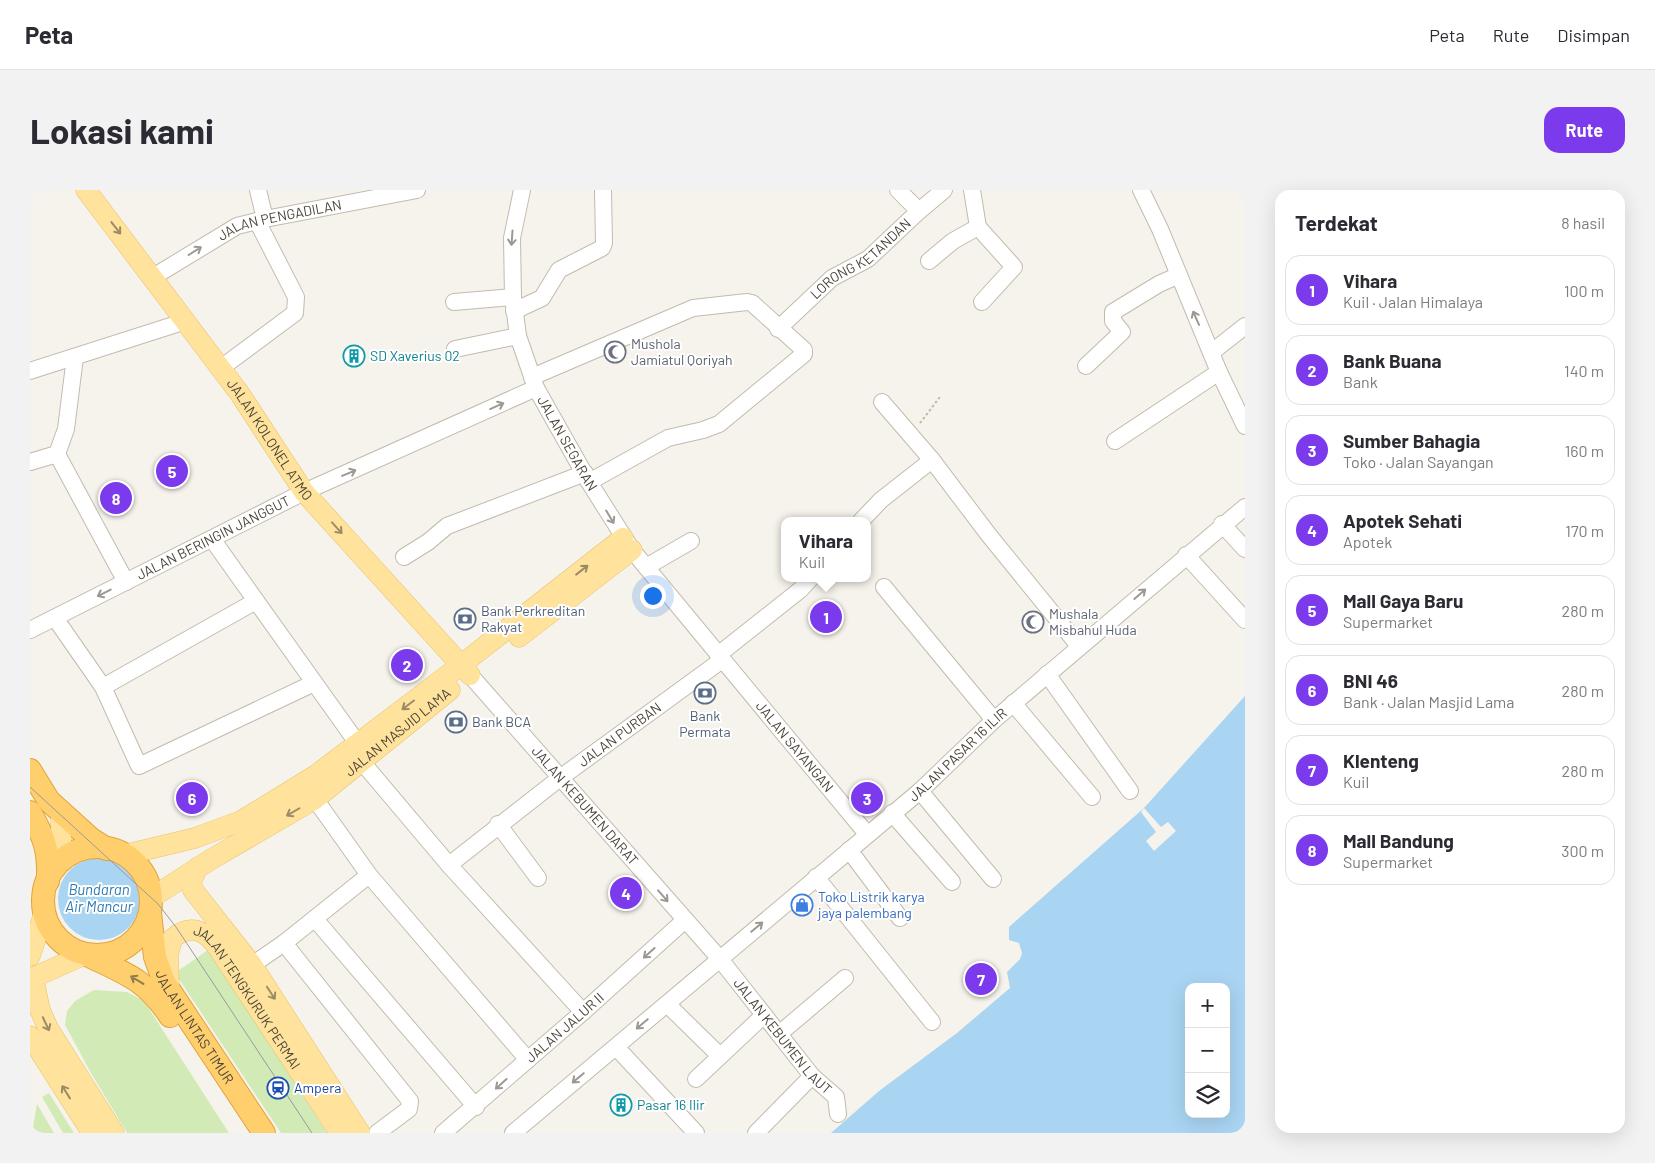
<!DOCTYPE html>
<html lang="id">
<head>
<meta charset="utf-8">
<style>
  :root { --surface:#fff; --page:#f2f2f3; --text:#2b2b33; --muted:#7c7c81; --line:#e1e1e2; --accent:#7c3aed }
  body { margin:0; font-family:Barlow,sans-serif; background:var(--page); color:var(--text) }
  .controls { position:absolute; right:15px; bottom:15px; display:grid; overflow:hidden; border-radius:10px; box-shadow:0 5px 20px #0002 }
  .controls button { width:45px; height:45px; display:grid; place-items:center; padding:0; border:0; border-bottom:1px solid var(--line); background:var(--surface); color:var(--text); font:25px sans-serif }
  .you { position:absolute; left:622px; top:405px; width:18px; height:18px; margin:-12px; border:4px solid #fff; border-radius:50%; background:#1a73e8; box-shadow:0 0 0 8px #1a73e833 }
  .badge { display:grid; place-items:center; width:32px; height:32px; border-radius:50%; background:var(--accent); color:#fff; font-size:16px; font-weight:700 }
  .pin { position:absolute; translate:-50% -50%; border:2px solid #fff; box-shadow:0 1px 5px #0006 }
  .popup { position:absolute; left:751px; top:327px; width:90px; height:65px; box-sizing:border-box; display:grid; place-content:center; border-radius:10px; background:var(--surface); filter:drop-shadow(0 1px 4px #0005); font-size:16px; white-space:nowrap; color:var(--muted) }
  .popup b { font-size:19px; color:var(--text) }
  .popup::after { content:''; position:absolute; left:50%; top:100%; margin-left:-10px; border:10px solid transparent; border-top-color:var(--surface) }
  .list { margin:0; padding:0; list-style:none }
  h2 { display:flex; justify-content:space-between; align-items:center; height:65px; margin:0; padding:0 20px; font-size:21px }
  h2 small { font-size:16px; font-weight:400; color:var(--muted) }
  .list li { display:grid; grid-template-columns:32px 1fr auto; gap:15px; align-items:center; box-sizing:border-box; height:70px; margin:0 10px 10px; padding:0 10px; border:1px solid var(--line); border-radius:15px }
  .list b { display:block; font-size:19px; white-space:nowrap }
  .list p { margin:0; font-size:16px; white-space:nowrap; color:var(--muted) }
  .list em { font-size:16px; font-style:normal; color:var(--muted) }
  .icon { flex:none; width:28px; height:28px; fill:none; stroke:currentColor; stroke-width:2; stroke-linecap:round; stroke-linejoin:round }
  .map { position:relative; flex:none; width:1215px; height:943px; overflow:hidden; border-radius:15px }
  header { display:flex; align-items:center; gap:30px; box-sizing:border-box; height:70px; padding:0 25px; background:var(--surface); border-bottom:1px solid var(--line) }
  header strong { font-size:24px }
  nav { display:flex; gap:28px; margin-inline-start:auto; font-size:18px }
  .intro { display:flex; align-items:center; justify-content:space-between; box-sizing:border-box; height:120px; padding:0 30px }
  h1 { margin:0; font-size:35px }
  .button { padding:12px 22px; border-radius:15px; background:var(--accent); color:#fff; font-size:18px; font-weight:700 }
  main { display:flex; gap:30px; padding:0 30px }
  aside { flex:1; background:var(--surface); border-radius:15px; box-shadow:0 5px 20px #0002 }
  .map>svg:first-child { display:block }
  .green { fill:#d2eab5 }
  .water { fill:#a9d4f2; fill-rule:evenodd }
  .pier { fill:#f6f3ec }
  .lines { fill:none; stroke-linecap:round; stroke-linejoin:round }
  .minor-casing { stroke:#c2bbae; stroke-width:18 }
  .major-casing { stroke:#e6c16a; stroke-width:21 }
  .highway-casing { stroke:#e0a43c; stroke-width:24 }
  .path { stroke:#c4b79f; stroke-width:2; stroke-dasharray:2.5 2.5; stroke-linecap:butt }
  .minor { stroke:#fff; stroke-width:16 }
  .major { stroke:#ffe39c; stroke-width:20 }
  .highway { stroke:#ffcf6e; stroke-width:22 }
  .tram { stroke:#9a9a9a; stroke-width:1 }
  .oneway { stroke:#9c8c66 }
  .oneway2 { stroke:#9c9892 }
  .oneway3 { stroke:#937c4e }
  .labels { text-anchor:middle; stroke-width:4; stroke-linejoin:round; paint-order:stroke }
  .street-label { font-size:14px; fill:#4b4439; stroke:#fff }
  .worship-label { font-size:14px; fill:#5b616d; stroke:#fff; text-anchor:start }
  .culture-label { font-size:14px; fill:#0d838f; stroke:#fff; text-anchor:start }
  .service-label { font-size:14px; fill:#4e5e75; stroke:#fff; text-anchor:start }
  .shop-label { font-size:14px; fill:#366cbe; stroke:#fff; text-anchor:start }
  .transit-label { font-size:14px; fill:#164399; stroke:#fff; text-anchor:start }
  .water-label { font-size:15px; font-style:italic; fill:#2e7ab2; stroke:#fff }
</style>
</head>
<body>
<header>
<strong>Peta</strong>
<nav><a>Peta</a><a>Rute</a><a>Disimpan</a></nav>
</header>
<div class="intro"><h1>Lokasi kami</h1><a class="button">Rute</a></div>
<main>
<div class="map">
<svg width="1215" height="943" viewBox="0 0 1215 943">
  <rect width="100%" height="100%" fill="#f6f3ec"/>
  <g class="green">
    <polygon points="178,760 297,943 251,943 145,783"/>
    <polygon points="64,800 97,802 114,811 199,943 97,943 61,883 35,835 37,821 45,811"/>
    <polygon points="19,903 44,943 33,943 12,907"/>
    <polygon points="7,914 24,943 2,943"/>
  </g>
  <g class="water">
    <path d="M1215,506v437h-414l48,-42 78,-58 53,-45 -3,-16 13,-13 2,-6 -3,-10 -10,-3v-13l135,-119zM1159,797h37v127h-37z"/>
    <circle cx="69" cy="709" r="41"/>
  </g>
  <polygon class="pier" points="1114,618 1131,637 1138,632 1146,641 1124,661 1116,651 1126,642 1111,622"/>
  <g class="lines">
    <g class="minor-casing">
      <g id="minor">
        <polyline points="228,0 235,29"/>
        <path id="s1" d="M492,0l-10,48 1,59 5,39 18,52 53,94 43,68 235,284"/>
        <polyline points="868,0 889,21"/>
        <polyline points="942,0 948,37 984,77 952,112"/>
        <polyline points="1111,0 1130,39 1189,182 1215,236"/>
        <polyline points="899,71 923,51 948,37"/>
        <path id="s2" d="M123,87l84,-51 28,-7 152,-29"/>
        <polyline points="424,112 483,107"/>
        <polyline points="484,121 512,108 529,80 572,58 574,53 573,0"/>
        <path id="s3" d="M748,139l54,-51 36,-19 51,-48 25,-21"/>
        <polyline points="425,159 488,146"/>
        <polyline points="1182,162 1215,136"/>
        <polyline points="1056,176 1092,142 1083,131 1083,122 1129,94 1147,86"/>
        <polyline points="191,178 265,123 266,107 227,31"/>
        <polyline points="0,181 156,131"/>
        <polyline points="502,187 663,118 717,112 722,113 774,160 774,164 689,234 673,240 638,248 559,292"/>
        <polyline points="852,212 902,270 958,344 1049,456"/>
        <polyline points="1085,251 1189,182"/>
        <polyline points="27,264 36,239 45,167"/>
        <polyline points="0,272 27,264 96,392"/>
        <polyline points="831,331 851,310 902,270"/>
        <polyline points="1192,334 1215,359"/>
        <polyline points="182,349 328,554"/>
        <polyline points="1156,365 1215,430"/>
        <polyline points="374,367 398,352 417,336 555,283"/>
        <polyline points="616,377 661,351"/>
        <polyline points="854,397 964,530"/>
        <polyline points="25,428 73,497 109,576 284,493"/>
        <path id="s4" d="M0,440l274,-138 232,-104"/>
        <polyline points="688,465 770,400 781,388"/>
        <polyline points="1017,484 1100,601"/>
        <path id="s5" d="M440,485l250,284 92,117 24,21 2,17"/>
        <polyline points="73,497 226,411"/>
        <polyline points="983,513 1062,607"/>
        <polyline points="332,572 419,675 553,822"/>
        <polyline points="890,601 963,689"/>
        <polyline points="285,609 339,685 498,870"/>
        <polyline points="862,623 922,692"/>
        <polyline points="468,634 508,688"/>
        <polyline points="819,660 870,728"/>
        <path id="s6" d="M419,675l111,-87 162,-118"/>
        <polyline points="786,687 902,832"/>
        <polyline points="285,729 446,917"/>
        <polyline points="254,753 380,911 379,919 347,943"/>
        <polyline points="222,775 254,753 339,685"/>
        <polyline points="637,814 690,866"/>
        <polyline points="749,844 815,788"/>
        <polyline points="586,857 666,943"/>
        <polyline points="666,889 734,825"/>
        <path id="s7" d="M413,943l140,-121 102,-92"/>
        <path id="s8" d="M483,943l407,-342 74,-71 251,-213"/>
        <polyline points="726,943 782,886"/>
      </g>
    </g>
    <g class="major-casing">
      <g id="major">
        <path id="s9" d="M56,0l154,204 64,98 166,183"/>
        <polyline points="489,447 602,360"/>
        <polyline points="94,665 165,648 211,631 286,585 431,475 593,348"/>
        <polyline points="167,678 161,692 163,700 222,775 330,943"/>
        <polyline points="18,690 31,655 31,622"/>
        <path id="s10" d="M121,708l59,-38 105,-61 135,-109"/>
        <polyline points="0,766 12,730 14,716"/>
        <polyline points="3,787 10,820 18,838 84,943"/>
        <polyline points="0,789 56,764"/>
        <path id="s11" d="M139,796l-1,-31 4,-16c18,-16 34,-9 46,9l122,185"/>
        <polyline points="0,846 62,943"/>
      </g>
    </g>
    <g class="highway-casing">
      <g id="highway">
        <polyline points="0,580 19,611 61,649 77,659"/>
        <path d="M0,622c15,26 19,39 18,69"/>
        <circle cx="67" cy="711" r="54"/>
        <path id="s12" d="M120,723l5,44 9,25 100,151"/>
        <path d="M59,766c38,18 57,24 81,60"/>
      </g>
    </g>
    <polyline class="path" points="890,233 910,207"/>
    <use href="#minor" class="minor"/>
    <use href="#major" class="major"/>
    <use href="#highway" class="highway"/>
    <polyline class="tram" points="0,597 128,714 146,737 282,943"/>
  </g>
  <defs><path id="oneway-shaft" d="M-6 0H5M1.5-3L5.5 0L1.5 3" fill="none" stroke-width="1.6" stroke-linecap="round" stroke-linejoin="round" transform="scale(1.25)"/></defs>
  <g class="oneway">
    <use href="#oneway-shaft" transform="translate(86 38) rotate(52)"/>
    <use href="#oneway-shaft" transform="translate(307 338) rotate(48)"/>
    <use href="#oneway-shaft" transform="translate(552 380) rotate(-38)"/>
    <use href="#oneway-shaft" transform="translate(378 515) rotate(143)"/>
    <use href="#oneway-shaft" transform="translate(263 622) rotate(150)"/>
    <use href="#oneway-shaft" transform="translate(241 803) rotate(57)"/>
    <use href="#oneway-shaft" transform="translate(16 834) rotate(65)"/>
    <use href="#oneway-shaft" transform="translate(36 902) rotate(-122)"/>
  </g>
  <g class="oneway2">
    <use href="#oneway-shaft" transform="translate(482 48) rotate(94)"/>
    <use href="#oneway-shaft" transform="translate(165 61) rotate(-32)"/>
    <use href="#oneway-shaft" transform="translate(1166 128) rotate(-114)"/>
    <use href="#oneway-shaft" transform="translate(467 216) rotate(-24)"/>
    <use href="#oneway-shaft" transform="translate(319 283) rotate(-23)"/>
    <use href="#oneway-shaft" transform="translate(580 327) rotate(59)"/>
    <use href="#oneway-shaft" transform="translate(74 403) rotate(153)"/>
    <use href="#oneway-shaft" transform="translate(1110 404) rotate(-41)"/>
    <use href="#oneway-shaft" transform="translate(633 706) rotate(49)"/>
    <use href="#oneway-shaft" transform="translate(727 737) rotate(-40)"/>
    <use href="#oneway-shaft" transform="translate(619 763) rotate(138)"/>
    <use href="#oneway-shaft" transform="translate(612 834) rotate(140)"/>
    <use href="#oneway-shaft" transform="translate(548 888) rotate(140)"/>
    <use href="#oneway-shaft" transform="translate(471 894) rotate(138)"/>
  </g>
  <use class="oneway3" href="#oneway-shaft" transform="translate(107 790) rotate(-149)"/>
  <defs>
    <g id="mosque-ring" transform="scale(1.125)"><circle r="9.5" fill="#fff" stroke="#6b7280" stroke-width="1.5"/><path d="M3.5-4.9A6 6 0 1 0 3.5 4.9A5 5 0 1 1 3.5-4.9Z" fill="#6b7280"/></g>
    <g id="building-ring" transform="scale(1.125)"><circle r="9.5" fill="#fff" stroke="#0f9aa8" stroke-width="1.5"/><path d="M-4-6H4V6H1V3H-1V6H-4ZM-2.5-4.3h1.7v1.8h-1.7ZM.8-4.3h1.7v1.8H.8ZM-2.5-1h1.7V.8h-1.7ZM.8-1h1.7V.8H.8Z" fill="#0f9aa8"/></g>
    <g id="bank-ring" transform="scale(1.125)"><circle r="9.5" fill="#fff" stroke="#5c6f8a" stroke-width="1.5"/><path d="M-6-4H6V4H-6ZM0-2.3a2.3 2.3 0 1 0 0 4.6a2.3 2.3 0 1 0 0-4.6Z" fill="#5c6f8a"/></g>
    <g id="shop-ring" transform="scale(1.125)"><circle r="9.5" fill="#fff" stroke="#3f7fe0" stroke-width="1.5"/><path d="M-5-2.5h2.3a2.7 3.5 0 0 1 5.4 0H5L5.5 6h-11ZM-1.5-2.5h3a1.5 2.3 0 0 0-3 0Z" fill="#3f7fe0"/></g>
    <g id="station-ring" transform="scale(1.125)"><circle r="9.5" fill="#fff" stroke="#1a4fb4" stroke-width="1.5"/><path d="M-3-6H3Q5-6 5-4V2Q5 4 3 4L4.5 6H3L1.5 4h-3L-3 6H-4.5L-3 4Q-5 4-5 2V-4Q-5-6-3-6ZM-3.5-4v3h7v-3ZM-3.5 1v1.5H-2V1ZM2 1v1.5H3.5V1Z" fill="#1a4fb4"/></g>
  </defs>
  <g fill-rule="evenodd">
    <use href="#mosque-ring" x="585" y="162"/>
    <use href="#building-ring" x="324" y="166"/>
    <use href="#bank-ring" x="435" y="429"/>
    <use href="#mosque-ring" x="1003" y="432"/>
    <use href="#bank-ring" x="675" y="503"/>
    <use href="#bank-ring" x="426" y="532"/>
    <use href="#shop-ring" x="772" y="715"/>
    <use href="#station-ring" x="248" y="898"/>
    <use href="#building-ring" x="591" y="915"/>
  </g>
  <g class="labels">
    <g class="street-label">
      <text dy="5" stroke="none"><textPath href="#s2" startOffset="141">JALAN PENGADILAN</textPath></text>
      <text dy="5" stroke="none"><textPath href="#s3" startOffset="109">LORONG KETANDAN</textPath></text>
      <text dy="5" stroke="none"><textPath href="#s9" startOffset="310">JALAN KOLONEL ATMO</textPath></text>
      <text dy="5" stroke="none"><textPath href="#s1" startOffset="266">JALAN SEGARAN</textPath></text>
      <text dy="5" stroke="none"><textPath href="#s4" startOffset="205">JALAN BERINGIN JANGGUT</textPath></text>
      <text dy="5" stroke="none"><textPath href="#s10" startOffset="298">JALAN MASJID LAMA</textPath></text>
      <text dy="5" stroke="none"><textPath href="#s6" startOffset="215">JALAN PURBAN</textPath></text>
      <text dy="5" stroke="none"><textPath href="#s1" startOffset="646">JALAN SAYANGAN</textPath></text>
      <text dy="5" stroke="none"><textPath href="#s8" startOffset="584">JALAN PASAR 16 ILIR</textPath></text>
      <text dy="5" stroke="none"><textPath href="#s5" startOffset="174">JALAN KEBUMEN DARAT</textPath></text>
      <text dy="5" stroke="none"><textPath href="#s11" startOffset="159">JALAN TENGKURUK PERMAI</textPath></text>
      <text dy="5" stroke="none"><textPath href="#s12" startOffset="125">JALAN LINTAS TIMUR</textPath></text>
      <text dy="5" stroke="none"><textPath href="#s7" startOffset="161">JALAN JALUR II</textPath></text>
      <text dy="5" stroke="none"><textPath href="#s5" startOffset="478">JALAN KEBUMEN LAUT</textPath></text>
    </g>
    <g class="worship-label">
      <text x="601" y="159">Mushola<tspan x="601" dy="16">Jamiatul Qoriyah</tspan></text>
      <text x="1019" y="429">Mushala<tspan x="1019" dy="16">Misbahul Huda</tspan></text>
    </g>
    <g class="culture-label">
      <text x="340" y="171">SD Xaverius 02</text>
      <text x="607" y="920">Pasar 16 Ilir</text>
    </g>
    <g class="service-label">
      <text x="451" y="426">Bank Perkreditan<tspan x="451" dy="16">Rakyat</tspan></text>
      <text x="675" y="531" text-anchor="middle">Bank<tspan x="675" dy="16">Permata</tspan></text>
      <text x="442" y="537">Bank BCA</text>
    </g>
    <g class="shop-label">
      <text x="788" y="712">Toko Listrik karya<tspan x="788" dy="16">jaya palembang</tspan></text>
    </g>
    <g class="transit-label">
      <text x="264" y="903">Ampera</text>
    </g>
    <g class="water-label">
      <text x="69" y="705">Bundaran<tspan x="69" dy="17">Air Mancur</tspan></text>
    </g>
  </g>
</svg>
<div class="controls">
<button>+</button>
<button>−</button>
<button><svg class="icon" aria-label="layers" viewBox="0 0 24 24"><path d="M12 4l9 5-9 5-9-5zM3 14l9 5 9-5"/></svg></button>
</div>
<div class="you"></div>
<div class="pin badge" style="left:796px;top:427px">1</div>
<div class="popup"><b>Vihara</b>Kuil</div>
<div class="pin badge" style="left:377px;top:475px">2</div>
<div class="pin badge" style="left:837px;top:608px">3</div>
<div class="pin badge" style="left:596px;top:703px">4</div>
<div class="pin badge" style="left:142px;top:281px">5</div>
<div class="pin badge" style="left:162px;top:608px">6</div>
<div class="pin badge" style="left:951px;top:789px">7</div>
<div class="pin badge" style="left:86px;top:308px">8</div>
</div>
<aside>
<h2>Terdekat<small>8 hasil</small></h2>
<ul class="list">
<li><span class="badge">1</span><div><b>Vihara</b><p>Kuil · Jalan Himalaya</p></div><em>100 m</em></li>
<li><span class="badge">2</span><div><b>Bank Buana</b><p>Bank</p></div><em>140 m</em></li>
<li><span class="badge">3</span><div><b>Sumber Bahagia</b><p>Toko · Jalan Sayangan</p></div><em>160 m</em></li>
<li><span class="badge">4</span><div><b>Apotek Sehati</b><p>Apotek</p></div><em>170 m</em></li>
<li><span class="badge">5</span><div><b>Mall Gaya Baru</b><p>Supermarket</p></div><em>280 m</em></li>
<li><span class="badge">6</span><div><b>BNI 46</b><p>Bank · Jalan Masjid Lama</p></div><em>280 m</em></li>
<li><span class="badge">7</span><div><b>Klenteng</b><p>Kuil</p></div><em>280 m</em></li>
<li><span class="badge">8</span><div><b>Mall Bandung</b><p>Supermarket</p></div><em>300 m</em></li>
</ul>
</aside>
</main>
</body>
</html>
